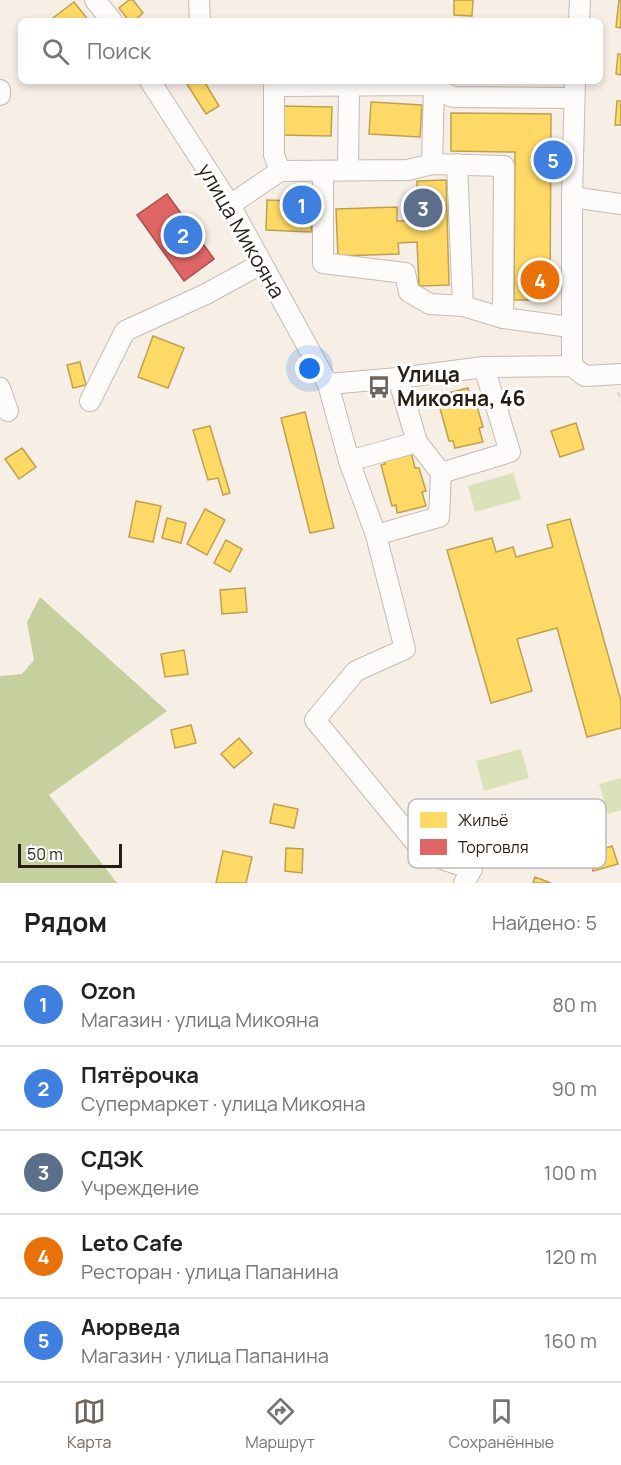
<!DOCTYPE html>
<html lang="ru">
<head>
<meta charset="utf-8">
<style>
  :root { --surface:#fff; --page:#f2f2f2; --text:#222; --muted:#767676; --line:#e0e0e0; --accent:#70665e }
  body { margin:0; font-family:Manrope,sans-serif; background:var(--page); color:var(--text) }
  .scale { position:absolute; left:18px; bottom:15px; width:104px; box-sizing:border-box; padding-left:6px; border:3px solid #271d15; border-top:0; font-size:16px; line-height:21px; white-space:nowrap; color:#271d15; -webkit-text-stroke:4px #fff; paint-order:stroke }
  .you { position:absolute; left:310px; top:369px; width:21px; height:21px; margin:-15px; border:4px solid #fff; border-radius:50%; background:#1a73e8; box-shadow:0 0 0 9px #1a73e833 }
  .badge { display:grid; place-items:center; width:39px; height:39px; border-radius:50%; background:var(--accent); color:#fff; font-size:20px; font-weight:700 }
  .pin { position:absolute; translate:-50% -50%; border:3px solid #fff; box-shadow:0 2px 6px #0006 }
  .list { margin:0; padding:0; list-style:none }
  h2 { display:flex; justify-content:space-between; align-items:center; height:78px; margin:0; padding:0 24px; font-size:26px }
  h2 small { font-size:20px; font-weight:400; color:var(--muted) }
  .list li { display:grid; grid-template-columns:39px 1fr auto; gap:18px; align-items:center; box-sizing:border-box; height:84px; padding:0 24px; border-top:2px solid var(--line) }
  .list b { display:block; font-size:22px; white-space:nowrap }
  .list p { margin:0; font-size:20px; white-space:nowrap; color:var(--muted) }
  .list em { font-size:20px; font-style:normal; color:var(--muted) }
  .icon { flex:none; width:33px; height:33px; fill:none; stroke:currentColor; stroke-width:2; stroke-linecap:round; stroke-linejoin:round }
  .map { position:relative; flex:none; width:621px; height:883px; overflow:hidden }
  .search { position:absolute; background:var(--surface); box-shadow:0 3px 9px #0003; left:18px; right:18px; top:18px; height:66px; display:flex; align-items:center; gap:15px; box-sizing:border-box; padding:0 21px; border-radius:9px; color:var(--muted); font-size:22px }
  .sheet { height:498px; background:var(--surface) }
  nav { display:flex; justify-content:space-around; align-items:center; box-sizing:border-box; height:84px; border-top:2px solid var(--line); background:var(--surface); font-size:16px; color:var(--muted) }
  nav a { display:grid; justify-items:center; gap:3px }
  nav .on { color:var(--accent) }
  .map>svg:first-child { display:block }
  .green { fill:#dbe2ba }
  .forest { fill:#c6cf9e }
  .homes { fill:#ffd966; stroke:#bea14e; stroke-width:1.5 }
  .shops { fill:#e06666; stroke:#a8504e; stroke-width:1.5 }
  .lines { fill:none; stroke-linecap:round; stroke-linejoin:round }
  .minor-casing { stroke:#c4bbb4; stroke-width:22 }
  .path { stroke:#d6d3d0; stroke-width:2; stroke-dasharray:4.5 4.5; stroke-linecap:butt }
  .minor { stroke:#fefcfb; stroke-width:20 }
  .labels { text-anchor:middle; stroke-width:6; stroke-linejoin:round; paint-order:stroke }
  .street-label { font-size:21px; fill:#271d15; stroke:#fff }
  .poi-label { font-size:21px; font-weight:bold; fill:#271d15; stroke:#fff; text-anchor:start }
  .key { fill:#fff; stroke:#bebbb9; stroke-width:1.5 }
  .key-label { font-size:16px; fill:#271d15 }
</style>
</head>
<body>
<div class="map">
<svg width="621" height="883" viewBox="0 0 621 883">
  <rect width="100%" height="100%" fill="#f7eee6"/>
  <g class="green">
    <polygon points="513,473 521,499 475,512 468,486"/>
    <polygon points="521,749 529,778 484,791 476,761"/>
    <polygon points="621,778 621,810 608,814 599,784"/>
  </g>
  <polygon class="forest" points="40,597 167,711 49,795 117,883 0,883 0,676 22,674 34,660 27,622"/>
  <g class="homes">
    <polygon points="129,0 133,0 143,13 134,21 129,21 119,8"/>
    <polygon points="454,0 473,0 472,16 454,15"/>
    <polygon points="619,0 621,0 621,28 616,27"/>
    <polygon points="74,2 89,21 49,21"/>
    <polygon points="618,54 621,54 621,75 616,74"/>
    <polygon points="185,81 204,81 219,106 206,114"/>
    <polygon points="617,101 621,101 621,125 615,125"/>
    <polygon points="371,102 422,105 420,137 369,134"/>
    <polygon points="280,106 332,107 331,136 280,135"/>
    <polygon points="451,113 551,114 550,300 514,300 515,152 451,151"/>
    <polygon points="446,180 449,285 419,286 417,242 398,243 399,254 338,256 336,209 397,207 397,221 418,221 417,181"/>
    <polygon points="267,200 313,202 311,232 266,230"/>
    <polygon points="153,336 184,348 168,388 138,377"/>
    <polygon points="80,362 86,385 73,388 67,365"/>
    <polygon points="468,388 472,404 476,403 483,427 479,428 483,442 455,448 453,441 449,441 438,401 442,400 440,395"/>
    <polygon points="305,412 334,528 310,533 281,418"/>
    <polygon points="576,423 584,449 560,457 551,431"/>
    <polygon points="210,426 230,493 223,495 218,478 208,480 193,430"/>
    <polygon points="22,448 36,467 19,479 5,459"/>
    <polygon points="411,452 415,468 419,468 426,491 422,492 426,506 397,513 396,505 392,506 381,465 385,464 383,459"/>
    <polygon points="136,501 161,506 153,542 129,537"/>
    <polygon points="205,509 225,520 207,555 187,544"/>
    <polygon points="167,518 186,523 181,543 162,538"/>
    <polygon points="570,519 621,701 621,728 587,737 557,628 517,639 532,691 491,703 447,550 492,538 496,552 513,547 516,557 553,547 547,525"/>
    <polygon points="226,540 242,549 230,572 214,563"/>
    <polygon points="245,588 247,612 222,614 220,590"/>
    <polygon points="184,650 188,674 165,677 161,654"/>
    <polygon points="191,725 196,743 175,748 171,730"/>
    <polygon points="239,738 252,753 234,768 221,754"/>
    <polygon points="274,804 298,809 294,828 270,823"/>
    <polygon points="612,846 618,864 593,871 588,854"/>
    <polygon points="286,848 303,849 302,873 285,871"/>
    <polygon points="223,851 252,857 246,883 216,883"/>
    <polygon points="535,877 551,883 533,883"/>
  </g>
  <polygon class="shops" points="167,194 214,259 184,281 137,215"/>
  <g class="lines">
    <g class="minor-casing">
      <g id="minor">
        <polyline points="95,0 112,21"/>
        <polyline points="199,0 200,21"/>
        <polyline points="579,21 580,0"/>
        <polyline points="150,81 230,205 328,384 398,378 484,367 572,366 585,376 621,374"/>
        <polyline points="0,90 0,95"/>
        <polyline points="432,164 434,88"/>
        <polyline points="457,164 463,306"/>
        <polyline points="348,170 349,85"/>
        <polyline points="280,171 408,170 432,164 504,166 503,318"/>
        <polyline points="323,171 323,263 405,273 409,292 430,304 463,306 503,318 570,327"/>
        <polyline points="572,197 621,204"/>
        <polyline points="230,205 280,171 274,155 274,86 429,85 453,97 574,98"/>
        <polyline points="572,366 572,197 575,81"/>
        <polyline points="398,378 417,442"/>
        <polyline points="328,384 349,461 376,535 405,649 356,671 315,720 424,853 472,869 464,883"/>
        <polyline points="0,388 8,411"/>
        <polyline points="90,401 125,331 206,294 261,264"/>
        <polyline points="349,461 417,442 441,473 439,517 376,535"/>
        <polyline points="441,473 510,452 484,367"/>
      </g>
    </g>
    <polyline class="path" points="618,392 621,401"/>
    <use href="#minor" class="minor"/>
  </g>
  <defs>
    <g id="bus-bare" transform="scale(1.8)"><path d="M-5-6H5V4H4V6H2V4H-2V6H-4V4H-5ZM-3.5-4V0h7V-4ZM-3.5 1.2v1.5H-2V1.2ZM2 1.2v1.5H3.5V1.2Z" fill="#70665e" stroke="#fff" stroke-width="2.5" paint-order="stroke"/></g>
  </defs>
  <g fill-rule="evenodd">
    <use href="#bus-bare" x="379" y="387"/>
  </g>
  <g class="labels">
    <g class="street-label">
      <text transform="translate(241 231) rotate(60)" y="7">улица Микояна</text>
    </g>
    <g class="poi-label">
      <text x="397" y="382">Улица<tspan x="397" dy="24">Микояна, 46</tspan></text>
    </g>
  </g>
  <rect x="408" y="799" width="198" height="69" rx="9" class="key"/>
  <rect x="420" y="812" width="27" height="16" fill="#ffd966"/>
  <rect x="420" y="839" width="27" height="16" fill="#e06666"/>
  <g class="key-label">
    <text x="458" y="826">Жильё</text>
    <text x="458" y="853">Торговля</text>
  </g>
</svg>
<div class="scale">50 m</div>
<div class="you"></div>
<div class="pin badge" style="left:302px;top:205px;background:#3f7fe0">1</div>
<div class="pin badge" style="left:183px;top:235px;background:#3f7fe0">2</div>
<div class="pin badge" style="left:423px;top:208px;background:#5c6f8a">3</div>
<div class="pin badge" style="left:540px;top:280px;background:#e8710a">4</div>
<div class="pin badge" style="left:553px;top:160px;background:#3f7fe0">5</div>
<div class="search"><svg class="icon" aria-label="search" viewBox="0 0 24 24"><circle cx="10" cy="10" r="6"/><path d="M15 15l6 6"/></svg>Поиск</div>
</div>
<section class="sheet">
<h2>Рядом<small>Найдено: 5</small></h2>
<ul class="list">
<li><span class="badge" style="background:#3f7fe0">1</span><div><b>Ozon</b><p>Магазин · улица Микояна</p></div><em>80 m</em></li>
<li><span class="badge" style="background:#3f7fe0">2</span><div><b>Пятёрочка</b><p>Супермаркет · улица Микояна</p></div><em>90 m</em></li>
<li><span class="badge" style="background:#5c6f8a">3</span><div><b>СДЭК</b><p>Учреждение</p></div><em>100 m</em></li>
<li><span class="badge" style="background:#e8710a">4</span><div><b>Leto Cafe</b><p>Ресторан · улица Папанина</p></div><em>120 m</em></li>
<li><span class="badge" style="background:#3f7fe0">5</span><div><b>Аюрведа</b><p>Магазин · улица Папанина</p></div><em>160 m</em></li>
</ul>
</section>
<nav>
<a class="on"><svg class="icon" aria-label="map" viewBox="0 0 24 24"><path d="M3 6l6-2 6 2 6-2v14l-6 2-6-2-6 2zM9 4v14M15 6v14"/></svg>Карта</a>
<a><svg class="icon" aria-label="directions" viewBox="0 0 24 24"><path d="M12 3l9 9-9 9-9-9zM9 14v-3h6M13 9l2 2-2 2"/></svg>Маршрут</a>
<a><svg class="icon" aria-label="saved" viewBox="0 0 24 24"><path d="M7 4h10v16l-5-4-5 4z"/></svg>Сохранённые</a>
</nav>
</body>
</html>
